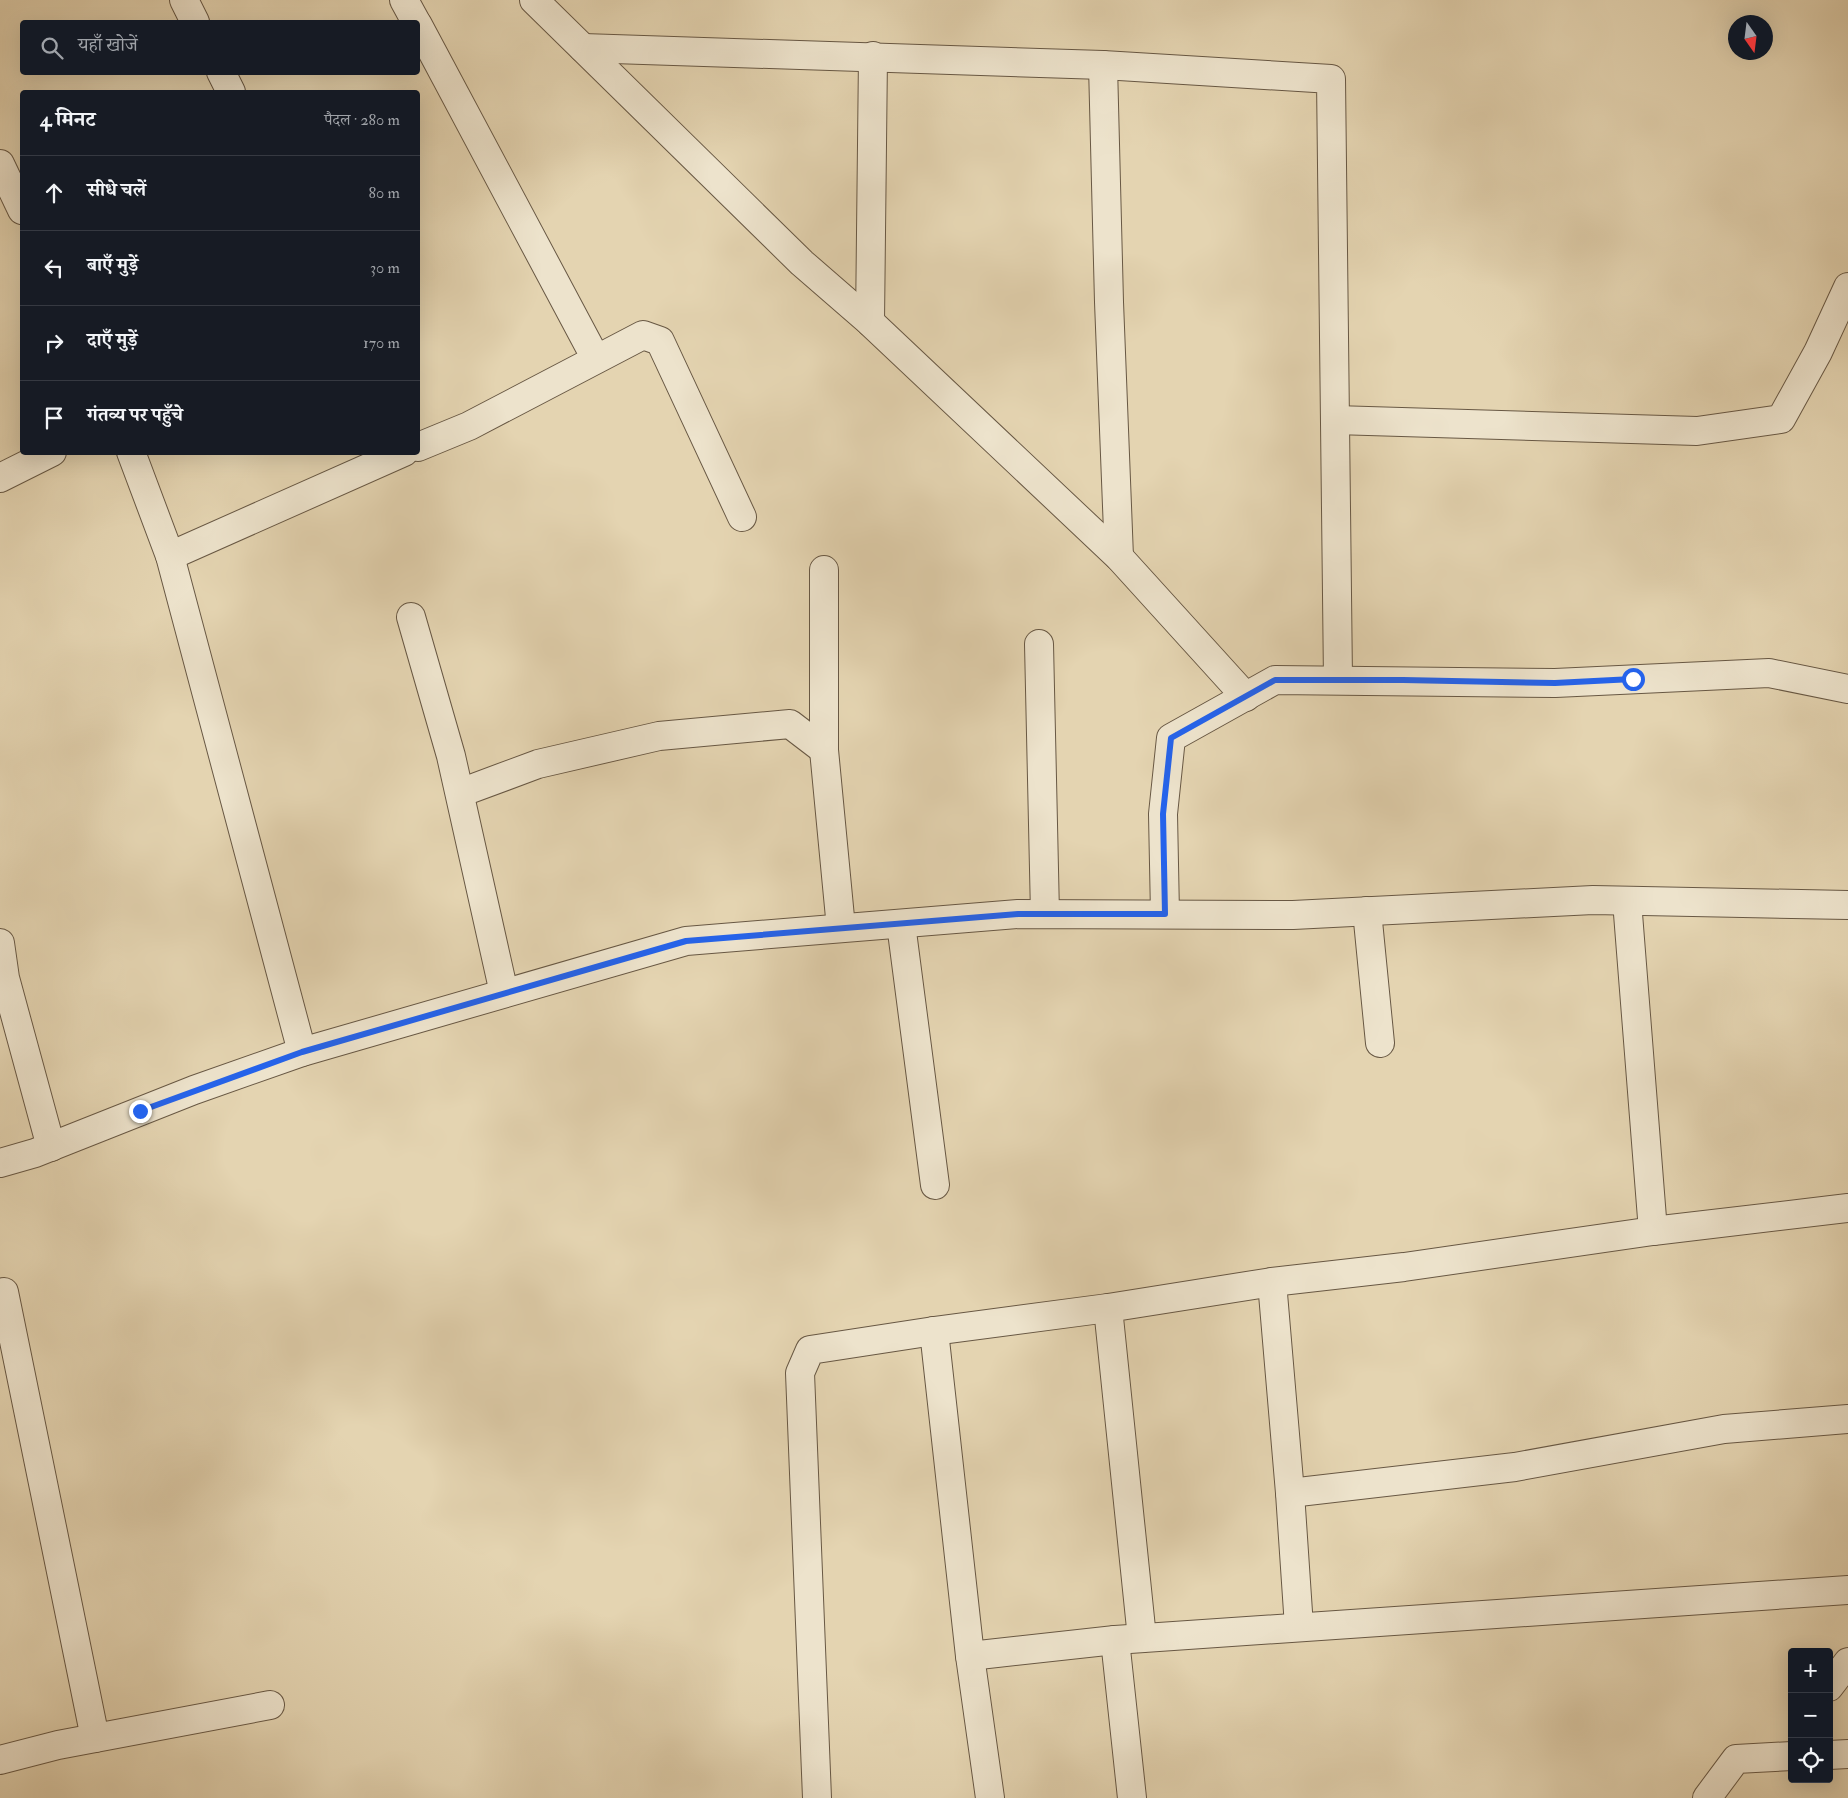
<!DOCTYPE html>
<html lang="hi">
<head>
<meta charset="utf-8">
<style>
  :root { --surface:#171b24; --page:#20242c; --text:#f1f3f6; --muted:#9ea1a6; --line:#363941 }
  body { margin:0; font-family:"IM FELL Double Pica","Noto Serif Devanagari",serif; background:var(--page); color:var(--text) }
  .controls { position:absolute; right:15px; bottom:15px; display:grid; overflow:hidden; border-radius:5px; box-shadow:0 5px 20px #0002 }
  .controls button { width:45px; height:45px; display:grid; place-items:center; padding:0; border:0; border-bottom:1px solid var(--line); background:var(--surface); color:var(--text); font:25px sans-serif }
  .compass { position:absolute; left:1728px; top:15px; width:45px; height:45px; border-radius:50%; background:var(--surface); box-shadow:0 5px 20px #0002; rotate:166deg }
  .stop { position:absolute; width:15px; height:15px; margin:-11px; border:4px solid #2563eb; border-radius:50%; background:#fff }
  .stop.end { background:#2563eb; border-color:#fff; box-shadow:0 1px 5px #0008 }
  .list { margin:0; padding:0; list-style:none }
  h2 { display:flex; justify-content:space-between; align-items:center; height:65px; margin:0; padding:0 20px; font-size:21px }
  h2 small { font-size:16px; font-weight:400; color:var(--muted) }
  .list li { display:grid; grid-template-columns:32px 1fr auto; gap:15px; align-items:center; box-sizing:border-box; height:75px; padding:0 20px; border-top:1px solid var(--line) }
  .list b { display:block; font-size:19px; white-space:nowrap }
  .list em { font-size:16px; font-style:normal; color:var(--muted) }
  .icon { flex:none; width:28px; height:28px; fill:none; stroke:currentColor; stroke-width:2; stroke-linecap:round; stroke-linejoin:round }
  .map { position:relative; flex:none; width:1848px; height:1798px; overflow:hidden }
  .search { position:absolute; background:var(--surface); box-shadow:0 5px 20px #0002; left:20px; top:20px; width:400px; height:55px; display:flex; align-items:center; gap:12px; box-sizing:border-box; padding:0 18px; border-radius:5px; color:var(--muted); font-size:19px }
  .panel { position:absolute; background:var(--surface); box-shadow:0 5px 20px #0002; left:20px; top:90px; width:400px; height:365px; border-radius:5px }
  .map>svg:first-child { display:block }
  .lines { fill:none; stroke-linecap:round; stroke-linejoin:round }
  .minor-casing { stroke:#685844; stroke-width:30 }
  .minor { stroke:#ede3cc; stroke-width:28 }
  .route { stroke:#2563eb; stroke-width:6 }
</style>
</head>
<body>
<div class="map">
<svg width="1848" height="1798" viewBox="0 0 1848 1798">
  <rect width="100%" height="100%" fill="#e4d4b1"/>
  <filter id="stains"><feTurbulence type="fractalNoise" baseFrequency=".004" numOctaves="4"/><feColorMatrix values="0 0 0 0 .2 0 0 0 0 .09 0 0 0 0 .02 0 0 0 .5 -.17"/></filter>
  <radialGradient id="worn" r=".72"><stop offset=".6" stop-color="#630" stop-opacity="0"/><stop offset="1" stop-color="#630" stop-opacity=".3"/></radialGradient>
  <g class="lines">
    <g class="minor-casing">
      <g id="minor">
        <polyline points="184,0 195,22"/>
        <polyline points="404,0 416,22"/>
        <polyline points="534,0 802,263 870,322 1119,557 1246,697"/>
        <polyline points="418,25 596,359"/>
        <polyline points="583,48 1103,65 1331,79 1338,680"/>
        <polyline points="1103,65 1109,302 1119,557"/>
        <polyline points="221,72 231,92"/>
        <polyline points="0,164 22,210"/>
        <polyline points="870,322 873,56"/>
        <polyline points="1335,420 1697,431 1781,419 1818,352 1848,287"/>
        <polyline points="418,447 469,426 643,335 660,341 742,517"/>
        <polyline points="131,452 170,556 302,1052"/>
        <polyline points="0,478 52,452"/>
        <polyline points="170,556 404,452"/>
        <polyline points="824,570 824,750 841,928"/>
        <polyline points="411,617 451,756 504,993"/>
        <polyline points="1039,644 1045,914"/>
        <polyline points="460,793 538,764 659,736 790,724 824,750"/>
        <polyline points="1627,901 1653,1231"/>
        <polyline points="1367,911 1380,1043"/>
        <polyline points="1165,914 1163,814 1171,738 1275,680 1555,683 1769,673 1848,689"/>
        <polyline points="901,924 935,1185"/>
        <polyline points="0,943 5,978 51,1147"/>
        <polyline points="0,1163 35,1153 194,1090 302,1052 686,941 1018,914 1293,915 1593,900 1848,905"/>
        <polyline points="4,1292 95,1738"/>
        <polyline points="934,1331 970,1656 990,1798"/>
        <polyline points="1290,1493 1515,1467 1724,1429 1848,1419"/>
        <polyline points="1299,1627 1290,1493 1272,1282 1404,1267 1653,1231 1848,1208"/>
        <polyline points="1142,1638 1108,1308 1272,1282"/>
        <polyline points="1115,1640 1132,1798"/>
        <polyline points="970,1656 1115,1640 1848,1590"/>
        <polyline points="1829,1687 1848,1662"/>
        <polyline points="1829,1755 1848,1754"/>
        <polyline points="0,1760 58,1745 270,1705"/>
        <polyline points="817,1798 800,1373 810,1350 934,1331 1108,1308"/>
        <polyline points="1707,1798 1736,1759 1792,1756"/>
      </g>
    </g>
    <use href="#minor" class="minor"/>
  </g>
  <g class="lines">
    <polyline class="route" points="140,1111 302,1052 686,941 1018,914 1165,914 1163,814 1171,738 1275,680 1403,680 1555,683 1633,679"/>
  </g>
  <rect width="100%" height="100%" filter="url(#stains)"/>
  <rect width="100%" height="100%" fill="url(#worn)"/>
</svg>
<div class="controls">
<button>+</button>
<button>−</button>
<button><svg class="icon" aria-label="locate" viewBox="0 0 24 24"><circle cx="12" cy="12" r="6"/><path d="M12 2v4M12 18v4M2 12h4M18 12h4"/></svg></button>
</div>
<svg class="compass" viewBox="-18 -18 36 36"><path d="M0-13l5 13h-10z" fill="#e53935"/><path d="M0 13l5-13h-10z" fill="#9ea1a6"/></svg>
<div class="stop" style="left:1633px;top:679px"></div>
<div class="stop end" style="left:140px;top:1111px"></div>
<div class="search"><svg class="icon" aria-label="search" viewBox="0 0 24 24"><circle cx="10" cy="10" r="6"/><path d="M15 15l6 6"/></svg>यहाँ खोजें</div>
<section class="panel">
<h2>4 मिनट<small>पैदल · 280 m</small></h2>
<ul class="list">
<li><svg class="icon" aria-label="ahead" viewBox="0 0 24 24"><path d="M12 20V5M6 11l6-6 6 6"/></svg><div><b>सीधे चलें</b></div><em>80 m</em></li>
<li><svg class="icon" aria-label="left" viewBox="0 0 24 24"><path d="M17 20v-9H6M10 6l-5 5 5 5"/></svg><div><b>बाएँ मुड़ें</b></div><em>30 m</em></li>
<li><svg class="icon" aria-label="right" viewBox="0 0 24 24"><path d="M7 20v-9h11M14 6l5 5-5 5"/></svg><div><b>दाएँ मुड़ें</b></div><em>170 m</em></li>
<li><svg class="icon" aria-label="arrive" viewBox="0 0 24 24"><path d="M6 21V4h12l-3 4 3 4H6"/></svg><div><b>गंतव्य पर पहुँचे</b></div></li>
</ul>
</section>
</div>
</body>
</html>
